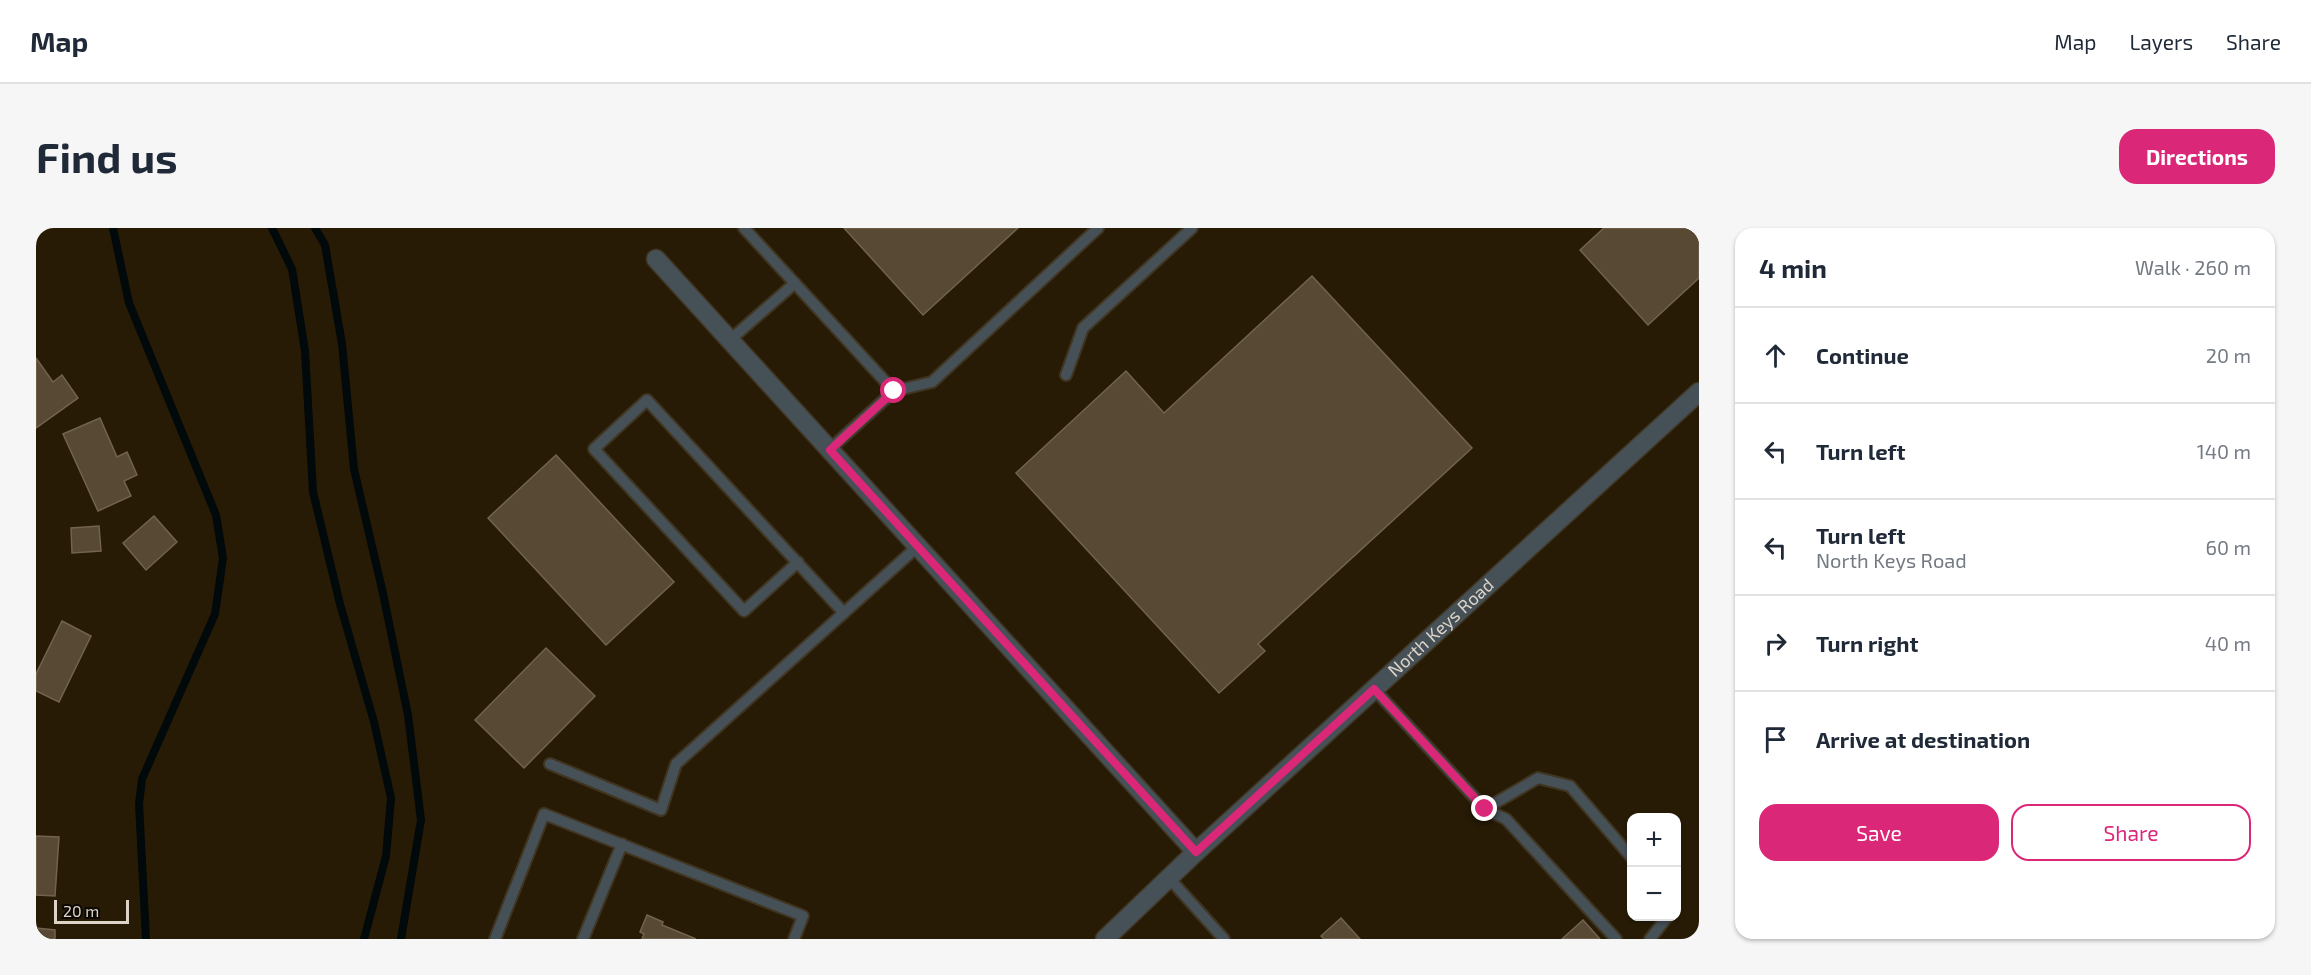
<!DOCTYPE html>
<html lang="en">
<head>
<meta charset="utf-8">
<style>
  :root { --surface:#fff; --page:#f6f6f7; --text:#1f2937; --muted:#747a83; --line:#e0e1e3; --accent:#db2777 }
  body { margin:0; font-family:"Exo 2",sans-serif; background:var(--page); color:var(--text) }
  .controls { position:absolute; right:18px; bottom:18px; display:grid; overflow:hidden; border-radius:12px; box-shadow:0 2px 4px #0004 }
  .controls button { width:54px; height:54px; display:grid; place-items:center; padding:0; border:0; border-bottom:2px solid var(--line); background:var(--surface); color:var(--text); font:30px sans-serif }
  .scale { position:absolute; left:18px; bottom:15px; width:75px; box-sizing:border-box; padding-left:6px; border:3px solid #ddd4c8; border-top:0; font-size:16px; line-height:21px; white-space:nowrap; color:#ddd4c8; -webkit-text-stroke:4px #0b0702; paint-order:stroke }
  .stop { position:absolute; width:18px; height:18px; margin:-14px; border:4px solid #db2777; border-radius:50%; background:#fff }
  .stop.end { background:#db2777; border-color:#fff; box-shadow:0 2px 6px #0008 }
  .list { margin:0; padding:0; list-style:none }
  h2 { display:flex; justify-content:space-between; align-items:center; height:78px; margin:0; padding:0 24px; font-size:26px }
  h2 small { font-size:20px; font-weight:400; color:var(--muted) }
  .list li { display:grid; grid-template-columns:39px 1fr auto; gap:18px; align-items:center; box-sizing:border-box; height:96px; padding:0 24px; border-top:2px solid var(--line) }
  .list b { display:block; font-size:22px; white-space:nowrap }
  .list p { margin:0; font-size:20px; white-space:nowrap; color:var(--muted) }
  .list em { font-size:20px; font-style:normal; color:var(--muted) }
  .actions { display:flex; gap:12px; padding:18px 24px }
  .actions a { flex:1; padding:14px 0; border:2px solid var(--accent); border-radius:18px; text-align:center; font-size:21px; color:var(--accent) }
  .actions .main { background:var(--accent); color:#fff }
  .icon { flex:none; width:33px; height:33px; fill:none; stroke:currentColor; stroke-width:2; stroke-linecap:round; stroke-linejoin:round }
  .map { position:relative; flex:none; width:1663px; height:711px; overflow:hidden; border-radius:18px }
  header { display:flex; align-items:center; gap:36px; box-sizing:border-box; height:84px; padding:0 30px; background:var(--surface); border-bottom:2px solid var(--line) }
  header strong { font-size:28px }
  nav { display:flex; gap:33px; margin-inline-start:auto; font-size:21px }
  .intro { display:flex; align-items:center; justify-content:space-between; box-sizing:border-box; height:144px; padding:0 36px }
  h1 { margin:0; font-size:42px }
  .button { padding:15px 27px; border-radius:18px; background:var(--accent); color:#fff; font-size:21px; font-weight:700 }
  main { display:flex; gap:36px; padding:0 36px }
  aside { flex:1; background:var(--surface); border-radius:18px; box-shadow:0 2px 4px #0004 }
  .map>svg:first-child { display:block }
  .lines { fill:none; stroke-linecap:round; stroke-linejoin:round }
  .stream { stroke:#01090a; stroke-width:8 }
  .building { fill:#584934; stroke:#73634d; stroke-width:1.5 }
  .lane-casing { stroke:#403521; stroke-width:14 }
  .street-casing { stroke:#403521; stroke-width:21 }
  .lane { stroke:#465057; stroke-width:10 }
  .street { stroke:#465057; stroke-width:18 }
  .route { stroke:#db2777; stroke-width:8 }
  .labels { text-anchor:middle; stroke-width:4.5; stroke-linejoin:round; paint-order:stroke }
  .street-label { font-size:18px; fill:#ddd4c8; stroke:#0b0702 }
</style>
</head>
<body>
<header>
<strong>Map</strong>
<nav><a>Map</a><a>Layers</a><a>Share</a></nav>
</header>
<div class="intro"><h1>Find us</h1><a class="button">Directions</a></div>
<main>
<div class="map">
<svg width="1663" height="711" viewBox="0 0 1663 711">
  <rect width="100%" height="100%" fill="#271b06"/>
  <g class="lines">
    <g class="stream">
      <polyline points="77,0 93,75 180,287 187,330 179,386 106,551 103,576 110,711"/>
      <polyline points="236,0 256,41 269,123 277,264 304,376 338,494 355,570 350,628 328,711"/>
      <polyline points="279,0 289,17 306,116 318,241 346,361 372,487 385,592 365,711"/>
    </g>
  </g>
  <g class="building">
    <polygon points="808,0 982,0 887,87"/>
    <polygon points="1568,0 1663,0 1663,50 1612,97 1544,22"/>
    <polygon points="1276,48 1436,220 1222,416 1229,423 1183,465 980,245 1090,143 1128,185"/>
    <polygon points="0,130 17,154 26,147 42,170 0,200"/>
    <polygon points="64,190 81,229 91,224 101,247 88,253 95,268 62,283 27,206"/>
    <polygon points="520,227 638,354 570,417 452,290"/>
    <polygon points="118,288 141,314 110,342 87,315"/>
    <polygon points="63,298 65,323 36,325 35,300"/>
    <polygon points="26,393 55,408 23,474 0,463 0,446"/>
    <polygon points="510,420 559,468 488,540 439,492"/>
    <polygon points="0,608 23,609 19,668 0,667"/>
    <polygon points="611,687 627,694 626,697 660,711 606,711 608,706 604,704"/>
    <polygon points="1305,690 1324,711 1288,711 1285,708"/>
    <polygon points="1547,692 1564,711 1526,711"/>
    <polygon points="0,700 19,702 19,711 0,711"/>
  </g>
  <g class="lines">
    <g class="lane-casing">
      <g id="lane">
        <polyline points="708,0 858,163 793,222"/>
        <polyline points="694,112 759,55"/>
        <polyline points="1030,147 1047,100 1156,0"/>
        <polyline points="858,163 896,154 1062,0"/>
        <polyline points="762,334 708,383 558,221 611,172 808,385"/>
        <polyline points="1338,461 1449,581 1470,591 1580,711"/>
        <polyline points="514,536 625,582 640,536 881,319"/>
        <polyline points="1449,581 1502,550 1534,558 1596,630"/>
        <polyline points="1133,650 1188,711"/>
        <polyline points="459,711 508,586 767,688 758,711"/>
        <polyline points="547,711 586,616"/>
        <polyline points="1614,711 1632,688"/>
      </g>
    </g>
    <g class="street-casing">
      <g id="street">
        <polyline points="620,31 1160,624"/>
        <path id="s1" d="M1069,711l91,-87 503,-460"/>
      </g>
    </g>
    <use href="#lane" class="lane"/>
    <use href="#street" class="street"/>
  </g>
  <g class="lines">
    <polyline class="route" points="858,163 794,222 1160,624 1338,461 1449,581"/>
  </g>
  <g class="labels">
    <g class="street-label">
      <text dy="6" stroke="none"><textPath href="#s1" startOffset="458">North Keys Road</textPath></text>
    </g>
  </g>
</svg>
<div class="controls">
<button>+</button>
<button>−</button>
</div>
<div class="scale">20 m</div>
<div class="stop" style="left:858px;top:163px"></div>
<div class="stop end" style="left:1449px;top:581px"></div>
</div>
<aside>
<h2>4 min<small>Walk · 260 m</small></h2>
<ul class="list">
<li><svg class="icon" aria-label="ahead" viewBox="0 0 24 24"><path d="M12 20V5M6 11l6-6 6 6"/></svg><div><b>Continue</b></div><em>20 m</em></li>
<li><svg class="icon" aria-label="left" viewBox="0 0 24 24"><path d="M17 20v-9H6M10 6l-5 5 5 5"/></svg><div><b>Turn left</b></div><em>140 m</em></li>
<li><svg class="icon" aria-label="left" viewBox="0 0 24 24"><path d="M17 20v-9H6M10 6l-5 5 5 5"/></svg><div><b>Turn left</b><p>North Keys Road</p></div><em>60 m</em></li>
<li><svg class="icon" aria-label="right" viewBox="0 0 24 24"><path d="M7 20v-9h11M14 6l5 5-5 5"/></svg><div><b>Turn right</b></div><em>40 m</em></li>
<li><svg class="icon" aria-label="arrive" viewBox="0 0 24 24"><path d="M6 21V4h12l-3 4 3 4H6"/></svg><div><b>Arrive at destination</b></div></li>
</ul>
<div class="actions"><a class="main">Save</a><a>Share</a></div>
</aside>
</main>
</body>
</html>
